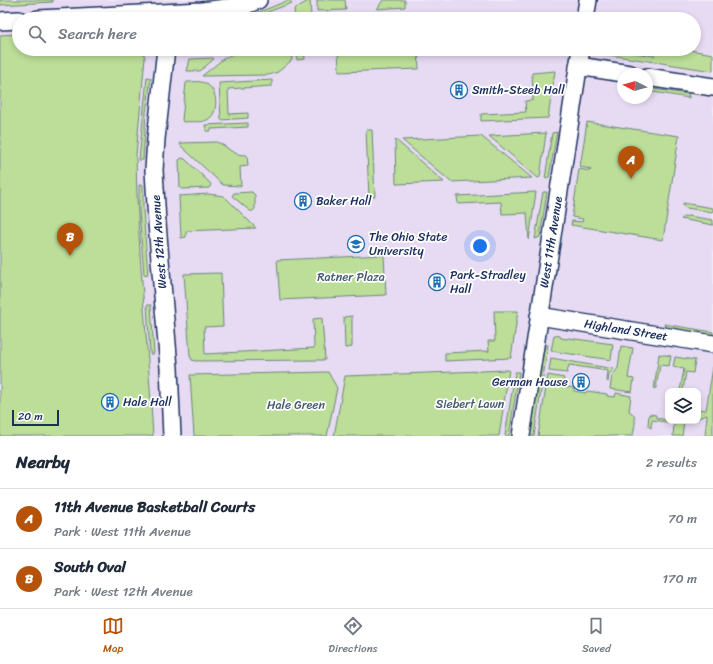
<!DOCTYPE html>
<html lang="en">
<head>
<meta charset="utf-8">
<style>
  :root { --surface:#fff; --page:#f2f2f3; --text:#1f2937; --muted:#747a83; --line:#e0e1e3; --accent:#b45309 }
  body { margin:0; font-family:Sriracha,sans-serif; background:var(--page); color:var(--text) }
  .controls { position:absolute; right:12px; bottom:12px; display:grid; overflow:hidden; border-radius:8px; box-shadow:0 2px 6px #0003 }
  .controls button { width:36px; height:36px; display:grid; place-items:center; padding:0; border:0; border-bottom:1px solid var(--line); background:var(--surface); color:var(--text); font:20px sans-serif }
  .compass { position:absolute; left:617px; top:68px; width:36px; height:36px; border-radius:50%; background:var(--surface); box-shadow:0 2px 6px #0003; rotate:276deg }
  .scale { position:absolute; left:12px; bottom:10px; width:47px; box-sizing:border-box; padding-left:4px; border:2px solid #1b2f5e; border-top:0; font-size:11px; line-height:14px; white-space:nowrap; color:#1b2f5e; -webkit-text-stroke:3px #fff; paint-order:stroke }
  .you { position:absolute; left:480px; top:246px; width:14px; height:14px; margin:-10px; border:3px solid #fff; border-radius:50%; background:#1a73e8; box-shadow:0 0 0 6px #1a73e833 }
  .badge { display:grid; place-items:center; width:26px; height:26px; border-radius:50%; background:var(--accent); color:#fff; font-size:13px; font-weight:700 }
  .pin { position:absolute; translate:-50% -33px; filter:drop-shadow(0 1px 2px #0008) }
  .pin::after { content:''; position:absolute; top:21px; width:14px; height:12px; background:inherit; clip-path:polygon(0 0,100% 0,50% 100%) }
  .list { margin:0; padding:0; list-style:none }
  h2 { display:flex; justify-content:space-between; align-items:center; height:52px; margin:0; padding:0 16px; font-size:17px }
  h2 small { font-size:13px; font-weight:400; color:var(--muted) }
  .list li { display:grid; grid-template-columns:26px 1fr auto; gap:12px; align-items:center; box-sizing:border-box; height:60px; padding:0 16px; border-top:1px solid var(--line) }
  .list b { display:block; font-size:15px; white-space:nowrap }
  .list p { margin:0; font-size:13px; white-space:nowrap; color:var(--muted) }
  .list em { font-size:13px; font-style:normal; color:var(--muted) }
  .icon { flex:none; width:22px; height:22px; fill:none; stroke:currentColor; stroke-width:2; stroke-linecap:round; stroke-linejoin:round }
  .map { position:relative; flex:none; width:713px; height:436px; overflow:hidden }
  .search { position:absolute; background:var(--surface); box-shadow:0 2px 6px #0003; left:12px; right:12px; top:12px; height:44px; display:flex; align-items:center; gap:10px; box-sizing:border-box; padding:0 14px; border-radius:22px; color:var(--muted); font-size:15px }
  .sheet { height:172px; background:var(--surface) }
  nav { display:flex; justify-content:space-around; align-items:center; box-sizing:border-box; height:56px; border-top:1px solid var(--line); background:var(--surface); font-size:11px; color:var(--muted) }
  nav a { display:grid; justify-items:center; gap:2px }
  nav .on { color:var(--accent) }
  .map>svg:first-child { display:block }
  .built { fill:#e7dbf3; fill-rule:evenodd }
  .green { fill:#bcde98; stroke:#6c867b }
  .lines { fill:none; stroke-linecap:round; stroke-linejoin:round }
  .minor-casing { stroke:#1b2f5e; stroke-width:20 }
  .minor { stroke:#fff; stroke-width:17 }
  .labels { text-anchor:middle; stroke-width:3.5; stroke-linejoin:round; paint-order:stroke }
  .poi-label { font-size:12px; fill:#1b2f5e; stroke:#fff; text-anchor:start }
  .street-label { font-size:12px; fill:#1b2f5e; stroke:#fff }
  .park-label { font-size:12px; fill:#435b6c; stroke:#fff }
</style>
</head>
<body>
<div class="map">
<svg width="713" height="436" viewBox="0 0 713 436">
  <rect width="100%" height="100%" fill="#f1eaf8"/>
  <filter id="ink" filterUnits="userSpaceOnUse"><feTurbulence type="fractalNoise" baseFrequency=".025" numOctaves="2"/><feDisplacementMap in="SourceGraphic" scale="8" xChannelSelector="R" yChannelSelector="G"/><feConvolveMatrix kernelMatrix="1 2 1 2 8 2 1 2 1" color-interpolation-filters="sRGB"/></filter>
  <g filter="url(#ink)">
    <path class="built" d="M0,0h713v436h-713zM19,19h675v30h-675zM623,74h24v24h-24zM668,391h30v30h-30z"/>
    <g class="green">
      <polygon points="0,0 53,0 53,2 0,5"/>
      <polygon points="289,0 292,3 249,19 230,19 257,13"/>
      <polygon points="310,0 311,17 295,18 294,9"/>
      <polygon points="317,0 345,0 346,10 317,11"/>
      <polygon points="383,0 405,0 405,7 377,9"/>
      <path d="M19,34v15h123l3,8 -9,98c1,94 12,187 17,281h-153v-401z"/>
      <polygon points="191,49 231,49 223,54 191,54"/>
      <polygon points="242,49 291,49 292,60 278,72 269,75 202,76 223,59"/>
      <polygon points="296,49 304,49 305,59 297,60"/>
      <polygon points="338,49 418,49 419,69 339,72"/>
      <polygon points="607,49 615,49 615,50 654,56 656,49 684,49 713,54 713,71 603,54 602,53"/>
      <polygon points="213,58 214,59 200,71 187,71 190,59"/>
      <polygon points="555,71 548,118 481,121 481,114 526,112 525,101 533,100 532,73"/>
      <polygon points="147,77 151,78 146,113 143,160 139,160"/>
      <polygon points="272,80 272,86 228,89 229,114 248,113 248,118 221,120 219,83"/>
      <path d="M187,82c7,0 15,-2 21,3 10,7 11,29 -1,35 -6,3 -17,1 -24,2l-1,-2 4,-37z"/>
      <polygon points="647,88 687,94 689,95 689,98 647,91"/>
      <polygon points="587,122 679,136 663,240 571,225 572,221 582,222 583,219 572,217 579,169 590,171 591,169 580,167"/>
      <polygon points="248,123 248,127 211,129 211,131 206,131 205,125"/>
      <polygon points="366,130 372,130 375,197 369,197"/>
      <polygon points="557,132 549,177 545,178 552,133"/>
      <polygon points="546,133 540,177 538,178 489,136"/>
      <polygon points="481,136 532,178 451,182 402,140"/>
      <polygon points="395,140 396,140 444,182 396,184"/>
      <path d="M217,142c14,6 13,13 30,13l1,11 -8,1 1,19 -18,-1 -42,-39 -1,-3z"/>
      <polygon points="182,158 185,159 210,183 211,185 209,188 182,189 180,188 179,160"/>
      <polygon points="139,185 143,185 143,210 148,274 144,275 139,211"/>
      <polygon points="252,192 255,195 255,209 253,211 250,211 232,196 234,193"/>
      <polygon points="536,192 529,240 527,213 502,214 501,202 458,204 457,196"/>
      <polygon points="543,192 547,192 540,237 535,239"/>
      <polygon points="208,194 224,196 256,228 186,231 186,237 181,238 179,196"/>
      <polygon points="683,203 713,208 713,212 686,208 683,206"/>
      <polygon points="688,216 713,220 713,225 681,219 684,217"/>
      <polygon points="384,255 386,295 280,300 277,260"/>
      <polygon points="221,273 223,326 204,327 205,354 314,348 313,319 322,318 325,360 195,361 192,360 190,356 184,274"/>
      <polygon points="147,305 151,305 154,354 150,354"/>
      <polygon points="494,311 518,311 511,358 445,361 445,353 489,351 488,341 495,341"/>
      <polygon points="352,316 352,347 345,348 344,317"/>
      <polygon points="664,324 713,332 713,336 667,329 665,328"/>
      <polygon points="554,335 560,336 561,338 567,339 568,338 613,344 611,360 551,351"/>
      <polygon points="544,344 548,345 534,436 530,436"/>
      <polygon points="621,346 633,348 628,378 634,379 632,392 610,389 612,376 618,368"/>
      <polygon points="659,354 671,356 669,366 660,365 656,388 654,389"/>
      <polygon points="675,357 695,360 693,373 686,372 683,391 680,391 684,369 673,367"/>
      <polygon points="551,358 614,369 609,374 608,382 607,381 608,371 569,365 567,373 549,371"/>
      <polygon points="713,367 713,436 705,436 707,415 698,418 698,409 706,410"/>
      <polygon points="509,370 499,436 334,436 345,376"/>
      <polygon points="328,372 337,388 327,436 194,436 190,375"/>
      <polygon points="515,372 519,372 509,436 505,436"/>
      <path d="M548,375l16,3 -1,8 11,2v3l12,2 1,-2 20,3v2l8,1 1,-4 15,3 -2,15c10,5 5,16 4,25h-95z"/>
      <polygon points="649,414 656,415 656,418 668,420 668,421 688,421 684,422 682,436 673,436 674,423 652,420 651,428 648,426"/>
    </g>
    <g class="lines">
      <g class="minor-casing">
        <g id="minor">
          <polyline points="38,19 202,11 243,6 258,0"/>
          <polyline points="585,19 588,0"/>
          <polyline points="0,21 19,20"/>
          <polyline points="166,49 156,139 154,170 157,223 169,368 172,436"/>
          <polyline points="578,66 630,74"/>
          <polyline points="647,77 713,87"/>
          <polyline points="539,316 713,344"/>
          <polyline points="521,436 581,49"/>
        </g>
      </g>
      <use href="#minor" class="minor"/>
    </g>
  </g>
  <defs>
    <g id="building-ring" transform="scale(0.9)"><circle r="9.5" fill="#fff" stroke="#1f6fb2" stroke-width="1.5"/><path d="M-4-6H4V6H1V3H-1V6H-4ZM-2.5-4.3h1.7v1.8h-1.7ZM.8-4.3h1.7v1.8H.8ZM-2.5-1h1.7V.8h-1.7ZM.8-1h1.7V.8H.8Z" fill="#1f6fb2"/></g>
    <g id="university-ring" transform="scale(0.9)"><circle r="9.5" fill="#fff" stroke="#1f6fb2" stroke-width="1.5"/><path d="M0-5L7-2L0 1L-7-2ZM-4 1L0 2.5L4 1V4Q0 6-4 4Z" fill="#1f6fb2"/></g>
  </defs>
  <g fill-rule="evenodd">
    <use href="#building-ring" x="459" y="90"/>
    <use href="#building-ring" x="303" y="201"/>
    <use href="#university-ring" x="356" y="244"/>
    <use href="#building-ring" x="437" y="282"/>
    <use href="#building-ring" x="581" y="382"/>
    <use href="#building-ring" x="110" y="402"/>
  </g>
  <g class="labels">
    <g class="poi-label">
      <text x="472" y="94">Smith-Steeb Hall</text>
      <text x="316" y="205">Baker Hall</text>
      <text x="369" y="241">The Ohio State<tspan x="369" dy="14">University</tspan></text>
      <text x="450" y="279">Park-Stradley<tspan x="450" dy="14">Hall</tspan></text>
      <text x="568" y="386" text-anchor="end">German House</text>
      <text x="123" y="406">Hale Hall</text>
    </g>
    <g class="street-label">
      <text transform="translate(159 242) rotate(-94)" y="4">West 12th Avenue</text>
      <text transform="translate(551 242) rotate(-81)" y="4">West 11th Avenue</text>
      <text transform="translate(626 330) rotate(9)" y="4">Highland Street</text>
    </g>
    <g class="park-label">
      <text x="351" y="281">Ratner Plaza</text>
      <text x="470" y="408">Siebert Lawn</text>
      <text x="296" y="409">Hale Green</text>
    </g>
  </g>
</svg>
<div class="controls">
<button><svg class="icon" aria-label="layers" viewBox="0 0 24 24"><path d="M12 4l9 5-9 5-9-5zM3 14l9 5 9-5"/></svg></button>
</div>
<svg class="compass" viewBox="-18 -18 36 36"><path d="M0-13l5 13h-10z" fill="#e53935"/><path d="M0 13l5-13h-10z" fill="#747a83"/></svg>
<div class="scale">20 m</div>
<div class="you"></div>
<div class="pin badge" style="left:631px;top:179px">A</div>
<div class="pin badge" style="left:70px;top:256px">B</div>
<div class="search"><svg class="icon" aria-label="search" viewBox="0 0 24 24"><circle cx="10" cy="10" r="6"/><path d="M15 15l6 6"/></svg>Search here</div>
</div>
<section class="sheet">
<h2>Nearby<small>2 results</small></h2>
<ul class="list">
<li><span class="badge">A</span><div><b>11th Avenue Basketball Courts</b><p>Park · West 11th Avenue</p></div><em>70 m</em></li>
<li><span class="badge">B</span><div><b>South Oval</b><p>Park · West 12th Avenue</p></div><em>170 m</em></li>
</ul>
</section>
<nav>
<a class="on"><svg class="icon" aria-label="map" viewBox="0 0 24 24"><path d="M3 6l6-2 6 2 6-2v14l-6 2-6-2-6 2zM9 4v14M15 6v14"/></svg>Map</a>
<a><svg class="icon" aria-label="directions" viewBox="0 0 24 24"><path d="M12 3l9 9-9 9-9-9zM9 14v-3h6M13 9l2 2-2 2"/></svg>Directions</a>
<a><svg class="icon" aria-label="saved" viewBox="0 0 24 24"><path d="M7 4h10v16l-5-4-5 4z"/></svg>Saved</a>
</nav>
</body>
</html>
